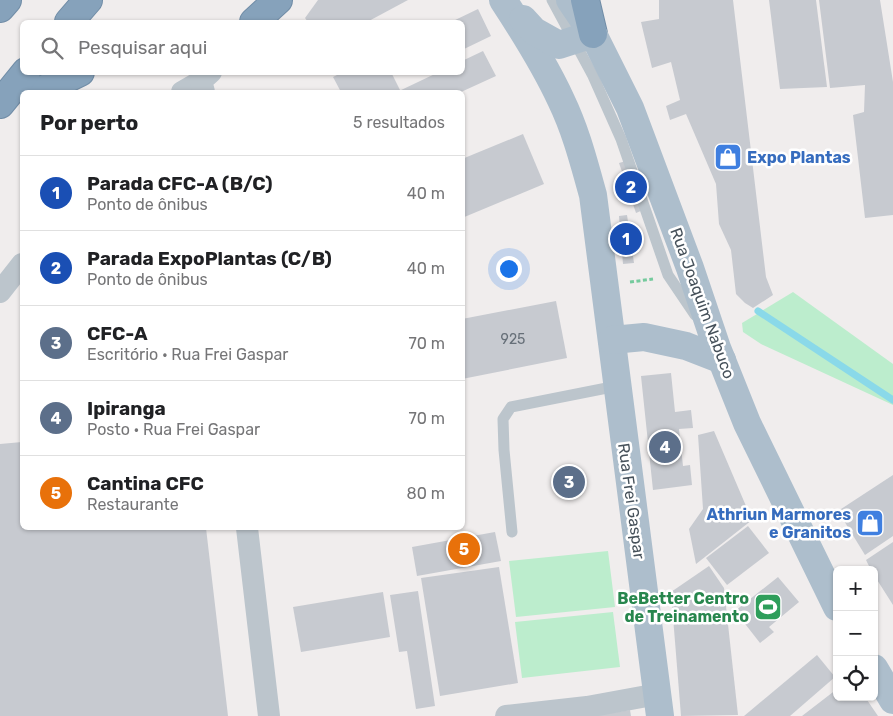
<!DOCTYPE html>
<html lang="pt">
<head>
<meta charset="utf-8">
<style>
  :root { --surface:#fff; --page:#f6f6f6; --text:#202124; --muted:#757577; --line:#e0e0e0; --accent:#2563eb }
  body { margin:0; font-family:Rubik,sans-serif; background:var(--page); color:var(--text) }
  .controls { position:absolute; right:15px; bottom:15px; display:grid; overflow:hidden; border-radius:8px; box-shadow:0 1px 4px #0004 }
  .controls button { width:45px; height:45px; display:grid; place-items:center; padding:0; border:0; border-bottom:1px solid var(--line); background:var(--surface); color:var(--text); font:25px sans-serif }
  .you { position:absolute; left:508px; top:268px; width:18px; height:18px; margin:-12px; border:4px solid #fff; border-radius:50%; background:#1a73e8; box-shadow:0 0 0 8px #1a73e833 }
  .badge { display:grid; place-items:center; width:32px; height:32px; border-radius:50%; background:var(--accent); color:#fff; font-size:16px; font-weight:700 }
  .pin { position:absolute; translate:-50% -50%; border:2px solid #fff; box-shadow:0 1px 5px #0006 }
  .list { margin:0; padding:0; list-style:none }
  h2 { display:flex; justify-content:space-between; align-items:center; height:65px; margin:0; padding:0 20px; font-size:21px }
  h2 small { font-size:16px; font-weight:400; color:var(--muted) }
  .list li { display:grid; grid-template-columns:32px 1fr auto; gap:15px; align-items:center; box-sizing:border-box; height:75px; padding:0 20px; border-top:1px solid var(--line) }
  .list b { display:block; font-size:19px; white-space:nowrap }
  .list p { margin:0; font-size:16px; white-space:nowrap; color:var(--muted) }
  .list em { font-size:16px; font-style:normal; color:var(--muted) }
  .icon { flex:none; width:28px; height:28px; fill:none; stroke:currentColor; stroke-width:2; stroke-linecap:round; stroke-linejoin:round }
  .map { position:relative; flex:none; width:893px; height:716px; overflow:hidden }
  .search { position:absolute; background:var(--surface); box-shadow:0 1px 4px #0004; left:20px; top:20px; width:445px; height:55px; display:flex; align-items:center; gap:12px; box-sizing:border-box; padding:0 18px; border-radius:8px; color:var(--muted); font-size:19px }
  .panel { position:absolute; background:var(--surface); box-shadow:0 1px 4px #0004; left:20px; top:90px; width:445px; height:440px; border-radius:8px }
  .map>svg:first-child { display:block }
  .green { fill:#bcedcd }
  .lines { fill:none; stroke-linecap:round; stroke-linejoin:round }
  .stream { stroke:#8ad9e9; stroke-width:7 }
  .building { fill:#c7cad0 }
  .highway-casing { stroke:#718da7; stroke-width:30 }
  .path { stroke:#75ca9d; stroke-width:3; stroke-dasharray:4 2.5; stroke-linecap:butt }
  .lane { stroke:#bcc5cc; stroke-width:11 }
  .street { stroke:#bcc5cc; stroke-width:22 }
  .primary { stroke:#adbecc; stroke-width:28 }
  .highway { stroke:#86a2bb; stroke-width:28 }
  .labels { text-anchor:middle; stroke-width:5; stroke-linejoin:round; paint-order:stroke }
  .number-label { font-size:14px; fill:#666f78 }
  .shop-label { font-size:16px; font-weight:bold; fill:#366cbe; stroke:#fff; text-anchor:start }
  .street-label { font-size:16px; fill:#46515a; stroke:#fff }
  .leisure-label { font-size:16px; font-weight:bold; fill:#27864d; stroke:#fff; text-anchor:end }
</style>
</head>
<body>
<div class="map">
<svg width="893" height="716" viewBox="0 0 893 716">
  <rect width="100%" height="100%" fill="#f0eded"/>
  <g class="green">
    <polygon points="793,292 893,364 893,405 761,344 743,332 742,323"/>
    <polygon points="608,551 615,607 516,617 509,561"/>
    <polygon points="613,612 620,667 522,678 515,622"/>
  </g>
  <g class="lines">
    <polyline class="stream" points="758,311 893,400"/>
  </g>
  <g class="building">
    <polygon points="318,0 408,0 367,22 308,22 305,18"/>
    <polygon points="659,0 733,0 766,277 773,295 753,308 745,303 736,294 731,250 719,224 716,184 686,114 670,120 666,106 680,100 671,62 652,68 641,22 659,19"/>
    <polygon points="769,0 816,0 827,87 780,89"/>
    <polygon points="819,0 880,0 893,82 893,215 865,218 853,115 864,112 865,85 830,88"/>
    <polygon points="478,9 491,36 462,50 462,22 451,22"/>
    <polygon points="483,51 496,76 461,92 397,92 439,72 462,72 462,61"/>
    <polygon points="343,72 391,72 400,90 395,92 341,92 333,77"/>
    <polygon points="523,134 544,184 462,218 462,159"/>
    <polygon points="626,161 643,210 636,213 619,163"/>
    <polygon points="627,215 634,263 623,264 619,216"/>
    <polygon points="556,301 567,358 462,379 462,319"/>
    <polygon points="671,373 675,412 691,410 693,428 679,429 683,466 690,465 692,485 653,490 641,376"/>
    <polygon points="714,431 752,520 696,564 689,529 703,509 698,435"/>
    <polygon points="22,442 22,528 206,528 228,716 0,716 0,444"/>
    <polygon points="893,475 893,536 865,555 838,511"/>
    <polygon points="748,526 769,553 727,585 706,558"/>
    <polygon points="495,532 501,561 417,576 412,547"/>
    <polygon points="893,542 893,605 874,575 874,570 871,570 866,560"/>
    <polygon points="709,566 724,588 738,715 681,716 671,592"/>
    <polygon points="499,567 518,683 440,696 421,578"/>
    <polygon points="778,577 799,602 769,627 774,632 760,643 735,611"/>
    <polygon points="418,591 435,706 416,709 407,651 399,652 390,595"/>
    <polygon points="383,592 390,637 301,652 293,607"/>
    <polygon points="817,655 835,677 790,716 744,716"/>
    <polygon points="837,689 837,697 865,697 878,716 802,716"/>
    <polygon points="630,710 631,716 592,716"/>
  </g>
  <g class="lines">
    <g class="highway-casing">
      <g id="highway">
        <polyline points="585,0 593,34"/>
        <polyline points="0,8 7,0"/>
        <polyline points="69,22 88,0"/>
        <polyline points="254,22 278,0"/>
        <polyline points="39,92 80,72"/>
        <polyline points="0,104 26,72"/>
      </g>
    </g>
    <polyline class="path" points="630,282 653,279"/>
    <g class="lane">
      <polyline points="552,0 593,76 621,139 668,275 695,315"/>
      <polyline points="512,532 504,450 503,419 511,407 617,386"/>
    </g>
    <g class="street">
      <polyline points="182,92 201,81"/>
      <polyline points="204,92 201,81 211,72"/>
      <polyline points="0,292 22,264"/>
      <polyline points="247,528 269,716"/>
      <polyline points="506,716 587,707 658,694"/>
    </g>
    <g class="primary">
      <path d="M503,0c21,32 42,65 58,100 15,31 23,63 32,95l67,521"/>
      <polyline points="570,0 593,34 630,108 690,268 717,348 747,423 837,607"/>
      <polyline points="523,19 534,31 559,45 593,34"/>
      <polyline points="612,340 644,337 686,346 722,360"/>
      <polyline points="874,668 893,700"/>
    </g>
    <use href="#highway" class="highway"/>
  </g>
  <defs>
    <g id="shop-square" transform="scale(1.4375)"><rect x="-9" y="-9" width="18" height="18" rx="4" fill="#3f7fe0" stroke="#fff"/><path d="M-5-2.5h2.3a2.7 3.5 0 0 1 5.4 0H5L5.5 6h-11ZM-1.5-2.5h3a1.5 2.3 0 0 0-3 0Z" fill="#fff"/></g>
    <g id="stadium-square" transform="scale(1.4375)"><rect x="-9" y="-9" width="18" height="18" rx="4" fill="#2e9e5b" stroke="#fff"/><path d="M0-5a6.5 5 0 1 0 0 10a6.5 5 0 1 0 0-10ZM-3.5-1.8h7v3.6h-7Z" fill="#fff"/></g>
  </defs>
  <g fill-rule="evenodd">
    <use href="#shop-square" x="728" y="157"/>
    <use href="#shop-square" x="870" y="523"/>
    <use href="#stadium-square" x="768" y="607"/>
  </g>
  <g class="labels">
    <g class="number-label">
      <text x="513" y="344">925</text>
    </g>
    <g class="shop-label">
      <text x="747" y="163">Expo Plantas</text>
      <text x="851" y="520" text-anchor="end">Athriun Marmores<tspan x="851" dy="18">e Granitos</tspan></text>
    </g>
    <g class="street-label">
      <text transform="translate(703 303) rotate(70)" y="6">Rua Joaquim Nabuco</text>
      <text transform="translate(632 501) rotate(82)" y="6">Rua Frei Gaspar</text>
    </g>
    <g class="leisure-label">
      <text x="749" y="604">BeBetter Centro<tspan x="749" dy="18">de Treinamento</tspan></text>
    </g>
  </g>
</svg>
<div class="controls">
<button>+</button>
<button>−</button>
<button><svg class="icon" aria-label="locate" viewBox="0 0 24 24"><circle cx="12" cy="12" r="6"/><path d="M12 2v4M12 18v4M2 12h4M18 12h4"/></svg></button>
</div>
<div class="you"></div>
<div class="pin badge" style="left:626px;top:239px;background:#1a4fb4">1</div>
<div class="pin badge" style="left:631px;top:187px;background:#1a4fb4">2</div>
<div class="pin badge" style="left:569px;top:482px;background:#5c6f8a">3</div>
<div class="pin badge" style="left:665px;top:447px;background:#5c6f8a">4</div>
<div class="pin badge" style="left:464px;top:549px;background:#e8710a">5</div>
<div class="search"><svg class="icon" aria-label="search" viewBox="0 0 24 24"><circle cx="10" cy="10" r="6"/><path d="M15 15l6 6"/></svg>Pesquisar aqui</div>
<section class="panel">
<h2>Por perto<small>5 resultados</small></h2>
<ul class="list">
<li><span class="badge" style="background:#1a4fb4">1</span><div><b>Parada CFC-A (B/C)</b><p>Ponto de ônibus</p></div><em>40 m</em></li>
<li><span class="badge" style="background:#1a4fb4">2</span><div><b>Parada ExpoPlantas (C/B)</b><p>Ponto de ônibus</p></div><em>40 m</em></li>
<li><span class="badge" style="background:#5c6f8a">3</span><div><b>CFC-A</b><p>Escritório · Rua Frei Gaspar</p></div><em>70 m</em></li>
<li><span class="badge" style="background:#5c6f8a">4</span><div><b>Ipiranga</b><p>Posto · Rua Frei Gaspar</p></div><em>70 m</em></li>
<li><span class="badge" style="background:#e8710a">5</span><div><b>Cantina CFC</b><p>Restaurante</p></div><em>80 m</em></li>
</ul>
</section>
</div>
</body>
</html>
